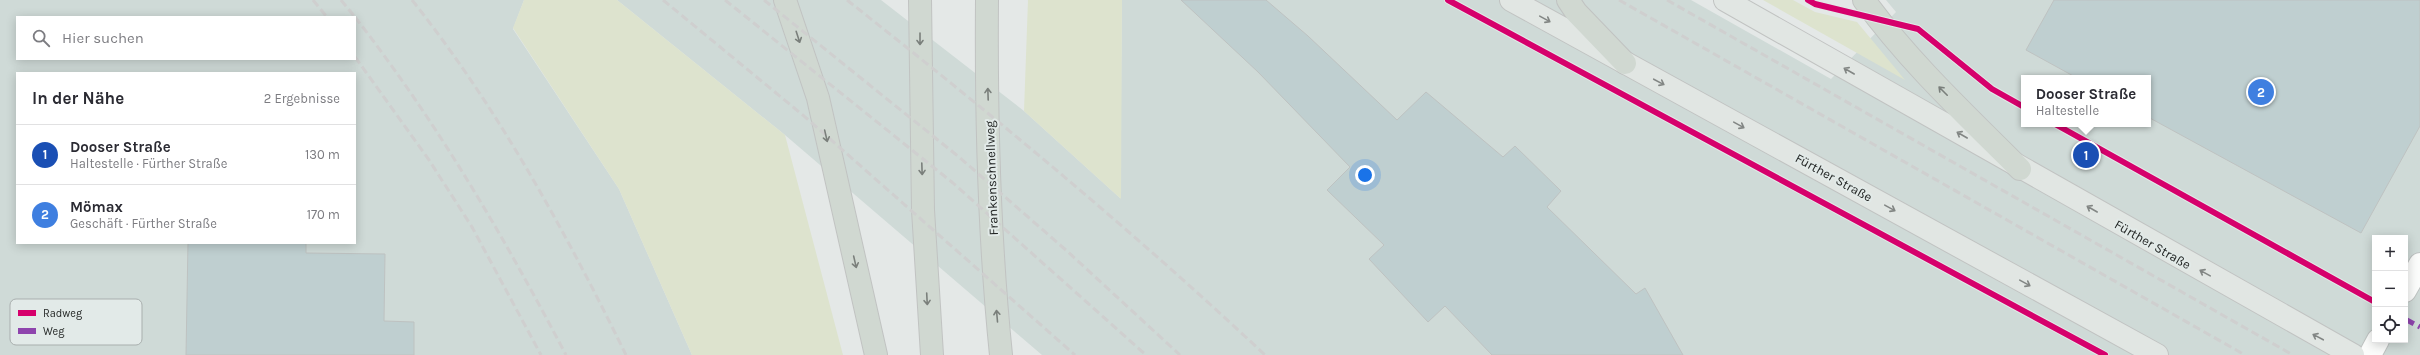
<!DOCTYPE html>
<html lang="de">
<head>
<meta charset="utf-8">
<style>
  :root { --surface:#fff; --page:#f2f2f3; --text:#2b2b33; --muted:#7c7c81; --line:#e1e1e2; --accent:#d93025 }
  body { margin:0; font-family:Karla,sans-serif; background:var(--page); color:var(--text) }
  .controls { position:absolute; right:12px; bottom:12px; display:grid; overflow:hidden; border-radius:0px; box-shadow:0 2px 10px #0003 }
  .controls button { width:36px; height:36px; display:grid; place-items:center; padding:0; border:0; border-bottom:1px solid var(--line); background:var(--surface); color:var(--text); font:20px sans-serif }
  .you { position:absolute; left:1365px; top:175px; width:14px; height:14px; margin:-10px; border:3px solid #fff; border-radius:50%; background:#1a73e8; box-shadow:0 0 0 6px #1a73e833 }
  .badge { display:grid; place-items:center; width:26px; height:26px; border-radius:50%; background:var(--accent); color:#fff; font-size:13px; font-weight:700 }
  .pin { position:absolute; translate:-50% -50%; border:2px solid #fff; box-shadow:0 1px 4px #0006 }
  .popup { position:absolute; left:2021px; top:75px; width:130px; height:52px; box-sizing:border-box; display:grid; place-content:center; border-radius:0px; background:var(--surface); filter:drop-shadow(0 1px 3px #0005); font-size:13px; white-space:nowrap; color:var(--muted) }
  .popup b { font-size:15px; color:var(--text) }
  .popup::after { content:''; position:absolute; left:50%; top:100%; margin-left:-8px; border:8px solid transparent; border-top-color:var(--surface) }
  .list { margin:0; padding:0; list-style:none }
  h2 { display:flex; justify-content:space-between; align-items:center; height:52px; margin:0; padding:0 16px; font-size:17px }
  h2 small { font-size:13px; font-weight:400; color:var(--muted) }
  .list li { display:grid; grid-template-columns:26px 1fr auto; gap:12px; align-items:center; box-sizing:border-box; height:60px; padding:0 16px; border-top:1px solid var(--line) }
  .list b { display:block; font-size:15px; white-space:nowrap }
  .list p { margin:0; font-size:13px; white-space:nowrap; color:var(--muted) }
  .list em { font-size:13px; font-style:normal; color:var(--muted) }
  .icon { flex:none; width:22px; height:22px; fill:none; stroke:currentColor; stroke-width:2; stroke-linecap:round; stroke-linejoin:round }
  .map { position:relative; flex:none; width:2420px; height:355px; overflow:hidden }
  .search { position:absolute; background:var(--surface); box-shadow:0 2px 10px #0003; left:16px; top:16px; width:340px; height:44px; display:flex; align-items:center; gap:10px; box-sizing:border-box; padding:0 14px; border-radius:0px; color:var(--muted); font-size:15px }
  .panel { position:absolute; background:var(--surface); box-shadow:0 2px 10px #0003; left:16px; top:72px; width:340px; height:172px; border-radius:0px }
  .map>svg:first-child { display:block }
  .built { fill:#cfdad7; fill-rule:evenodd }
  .green { fill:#dde3ce }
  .building { fill:#bfcfd0; stroke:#bec2c1 }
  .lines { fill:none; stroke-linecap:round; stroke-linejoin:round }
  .minor-casing { stroke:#bfc3c2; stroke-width:24 }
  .major-casing { stroke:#c1c3c2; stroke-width:24 }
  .highway-casing { stroke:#c1c3c2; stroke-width:24 }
  .minor { stroke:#fbfcfb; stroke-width:22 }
  .major { stroke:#e1e6e3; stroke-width:22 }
  .highway { stroke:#d0d8d1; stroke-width:22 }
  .rail { stroke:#cfcfcf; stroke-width:3; stroke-dasharray:8 4; stroke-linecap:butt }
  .quiet { stroke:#8e44ad; stroke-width:5; stroke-dasharray:10 5; stroke-linecap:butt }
  .cycleway-casing { stroke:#e2eae8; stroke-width:8 }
  .cycleway { stroke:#d6006c; stroke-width:6 }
  .oneway { stroke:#828684 }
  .oneway2 { stroke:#7a7f7b }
  .labels { text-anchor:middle; stroke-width:4; stroke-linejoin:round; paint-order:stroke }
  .street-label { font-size:13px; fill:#232625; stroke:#e2eae8 }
  .key { fill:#e2eae8; stroke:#a9afae; stroke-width:1 }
  .key-label { font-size:11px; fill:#232625 }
</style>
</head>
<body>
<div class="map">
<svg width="2420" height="355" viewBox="0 0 2420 355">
  <rect width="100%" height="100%" fill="#e4e8e7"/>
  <g class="built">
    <path d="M0,0h524l-11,29 106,160 73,166h-692zM17,17h338v42h-338zM17,73h338v170h-338z"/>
    <path d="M617,0h264l143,111 96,87 2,-198h569l140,79 65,-67 -10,-12h534v355h-1378l-257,-220zM2024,78h124v46h-124zM2375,238h30v102h-30z"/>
  </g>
  <g class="green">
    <polygon points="524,0 617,0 785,135 843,355 692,355 619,189 513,28"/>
    <polygon points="1028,0 1122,0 1121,199 1024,111"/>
    <polygon points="1763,0 1793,0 1815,12 1857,22 1905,80"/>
  </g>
  <g class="building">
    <polygon points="1181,0 1266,0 1308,36 1397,120 1426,92 1503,157 1515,146 1561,191 1547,207 1636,294 1645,288 1683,355 1492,355 1445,306 1428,322 1369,259 1384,245 1327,190 1350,167 1258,72"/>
    <polygon points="2054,0 2420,0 2420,126 2361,233 2148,117 2148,78 2077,78 2026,50"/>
    <polygon points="188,243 306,243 306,253 385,254 384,321 414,322 414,355 186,355"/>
  </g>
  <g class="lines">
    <g class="minor-casing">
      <g id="minor">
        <polyline points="2405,291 2420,264"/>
        <polyline points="2370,355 2378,340"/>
      </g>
    </g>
    <g class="major-casing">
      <g id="major">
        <polyline points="1511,0 2157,355"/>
        <polyline points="1725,0 2353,355"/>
      </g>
    </g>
    <g class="highway-casing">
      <g id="highway">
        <polyline points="785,0 818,98 876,355"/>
        <polyline points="920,0 923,210 932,355"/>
        <path d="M987,0c-1,118 2,238 14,355"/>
        <polyline points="1568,0 1576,12 1625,63"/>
        <path d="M1864,0c45,62 102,115 156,169"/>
      </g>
    </g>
    <use href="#minor" class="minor"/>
    <use href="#major" class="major"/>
    <use href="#highway" class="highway"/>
    <g class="rail">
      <polyline points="313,0 327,17"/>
      <polyline points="341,0 355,17"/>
      <path d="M412,0c86,108 153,231 214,355"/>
      <polyline points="663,0 804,116 1075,355"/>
      <polyline points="725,0 953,183 1146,355"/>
      <polyline points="764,0 959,157 1067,251 1180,355"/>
      <path d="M847,0c143,113 285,230 418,355"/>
      <polyline points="1619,0 2245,355"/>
      <polyline points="1667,0 2293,355"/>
      <path d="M355,17c82,105 149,220 211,338"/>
      <polyline points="355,57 429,160 472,227 541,355"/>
    </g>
    <polyline class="quiet" points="2405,319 2420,327"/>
    <g class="cycleway-casing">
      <g id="cycleway">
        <polyline points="1448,0 2105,355"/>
        <polyline points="1808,0 1815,4 1918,29 1992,89 2024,107"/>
        <polyline points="2055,124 2375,302"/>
      </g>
    </g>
    <use href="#cycleway" class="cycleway"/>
  </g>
  <defs><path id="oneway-shaft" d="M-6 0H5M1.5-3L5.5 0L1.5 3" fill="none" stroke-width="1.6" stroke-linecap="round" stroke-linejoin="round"/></defs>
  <g class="oneway">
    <use href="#oneway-shaft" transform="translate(1545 19) rotate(29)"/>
    <use href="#oneway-shaft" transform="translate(1849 71) rotate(-150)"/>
    <use href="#oneway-shaft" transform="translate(1659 82) rotate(28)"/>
    <use href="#oneway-shaft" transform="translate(1739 125) rotate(29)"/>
    <use href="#oneway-shaft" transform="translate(1962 135) rotate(-150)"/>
    <use href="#oneway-shaft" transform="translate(1890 208) rotate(29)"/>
    <use href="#oneway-shaft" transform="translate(2092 209) rotate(-150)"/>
    <use href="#oneway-shaft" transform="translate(2205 273) rotate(-151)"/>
    <use href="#oneway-shaft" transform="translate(2025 283) rotate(29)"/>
    <use href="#oneway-shaft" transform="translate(2318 337) rotate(-152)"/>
  </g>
  <g class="oneway2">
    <use href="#oneway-shaft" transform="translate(798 37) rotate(72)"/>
    <use href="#oneway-shaft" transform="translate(920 39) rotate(90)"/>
    <use href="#oneway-shaft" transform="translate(1943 91) rotate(-135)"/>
    <use href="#oneway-shaft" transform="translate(988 94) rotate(-92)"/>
    <use href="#oneway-shaft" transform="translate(826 136) rotate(77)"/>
    <use href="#oneway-shaft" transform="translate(922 169) rotate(88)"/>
    <use href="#oneway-shaft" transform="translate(855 262) rotate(77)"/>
    <use href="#oneway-shaft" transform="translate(927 299) rotate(87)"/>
    <use href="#oneway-shaft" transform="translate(997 316) rotate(-95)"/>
  </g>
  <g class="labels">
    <g class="street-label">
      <text transform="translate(1834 177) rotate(29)" y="5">Fürther Straße</text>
      <text transform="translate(991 178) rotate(-92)" y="5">Frankenschnellweg</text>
      <text transform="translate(2153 244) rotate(30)" y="5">Fürther Straße</text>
    </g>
  </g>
  <rect x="10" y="299" width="132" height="46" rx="6" class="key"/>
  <rect x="18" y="310" width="18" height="6" fill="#d6006c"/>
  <rect x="18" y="328" width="18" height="6" fill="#8e44ad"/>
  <g class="key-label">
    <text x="43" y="317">Radweg</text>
    <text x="43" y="335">Weg</text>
  </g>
</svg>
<div class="controls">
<button>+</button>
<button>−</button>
<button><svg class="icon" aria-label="locate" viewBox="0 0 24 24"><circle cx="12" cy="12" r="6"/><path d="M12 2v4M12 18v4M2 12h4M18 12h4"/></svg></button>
</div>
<div class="you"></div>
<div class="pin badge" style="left:2086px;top:155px;background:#1a4fb4">1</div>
<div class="popup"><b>Dooser Straße</b>Haltestelle</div>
<div class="pin badge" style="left:2261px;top:92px;background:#3f7fe0">2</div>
<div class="search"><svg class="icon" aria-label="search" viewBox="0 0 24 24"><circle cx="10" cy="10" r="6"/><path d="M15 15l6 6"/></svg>Hier suchen</div>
<section class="panel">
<h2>In der Nähe<small>2 Ergebnisse</small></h2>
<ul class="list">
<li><span class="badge" style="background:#1a4fb4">1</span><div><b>Dooser Straße</b><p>Haltestelle · Fürther Straße</p></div><em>130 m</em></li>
<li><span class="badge" style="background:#3f7fe0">2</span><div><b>Mömax</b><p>Geschäft · Fürther Straße</p></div><em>170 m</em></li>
</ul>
</section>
</div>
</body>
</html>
